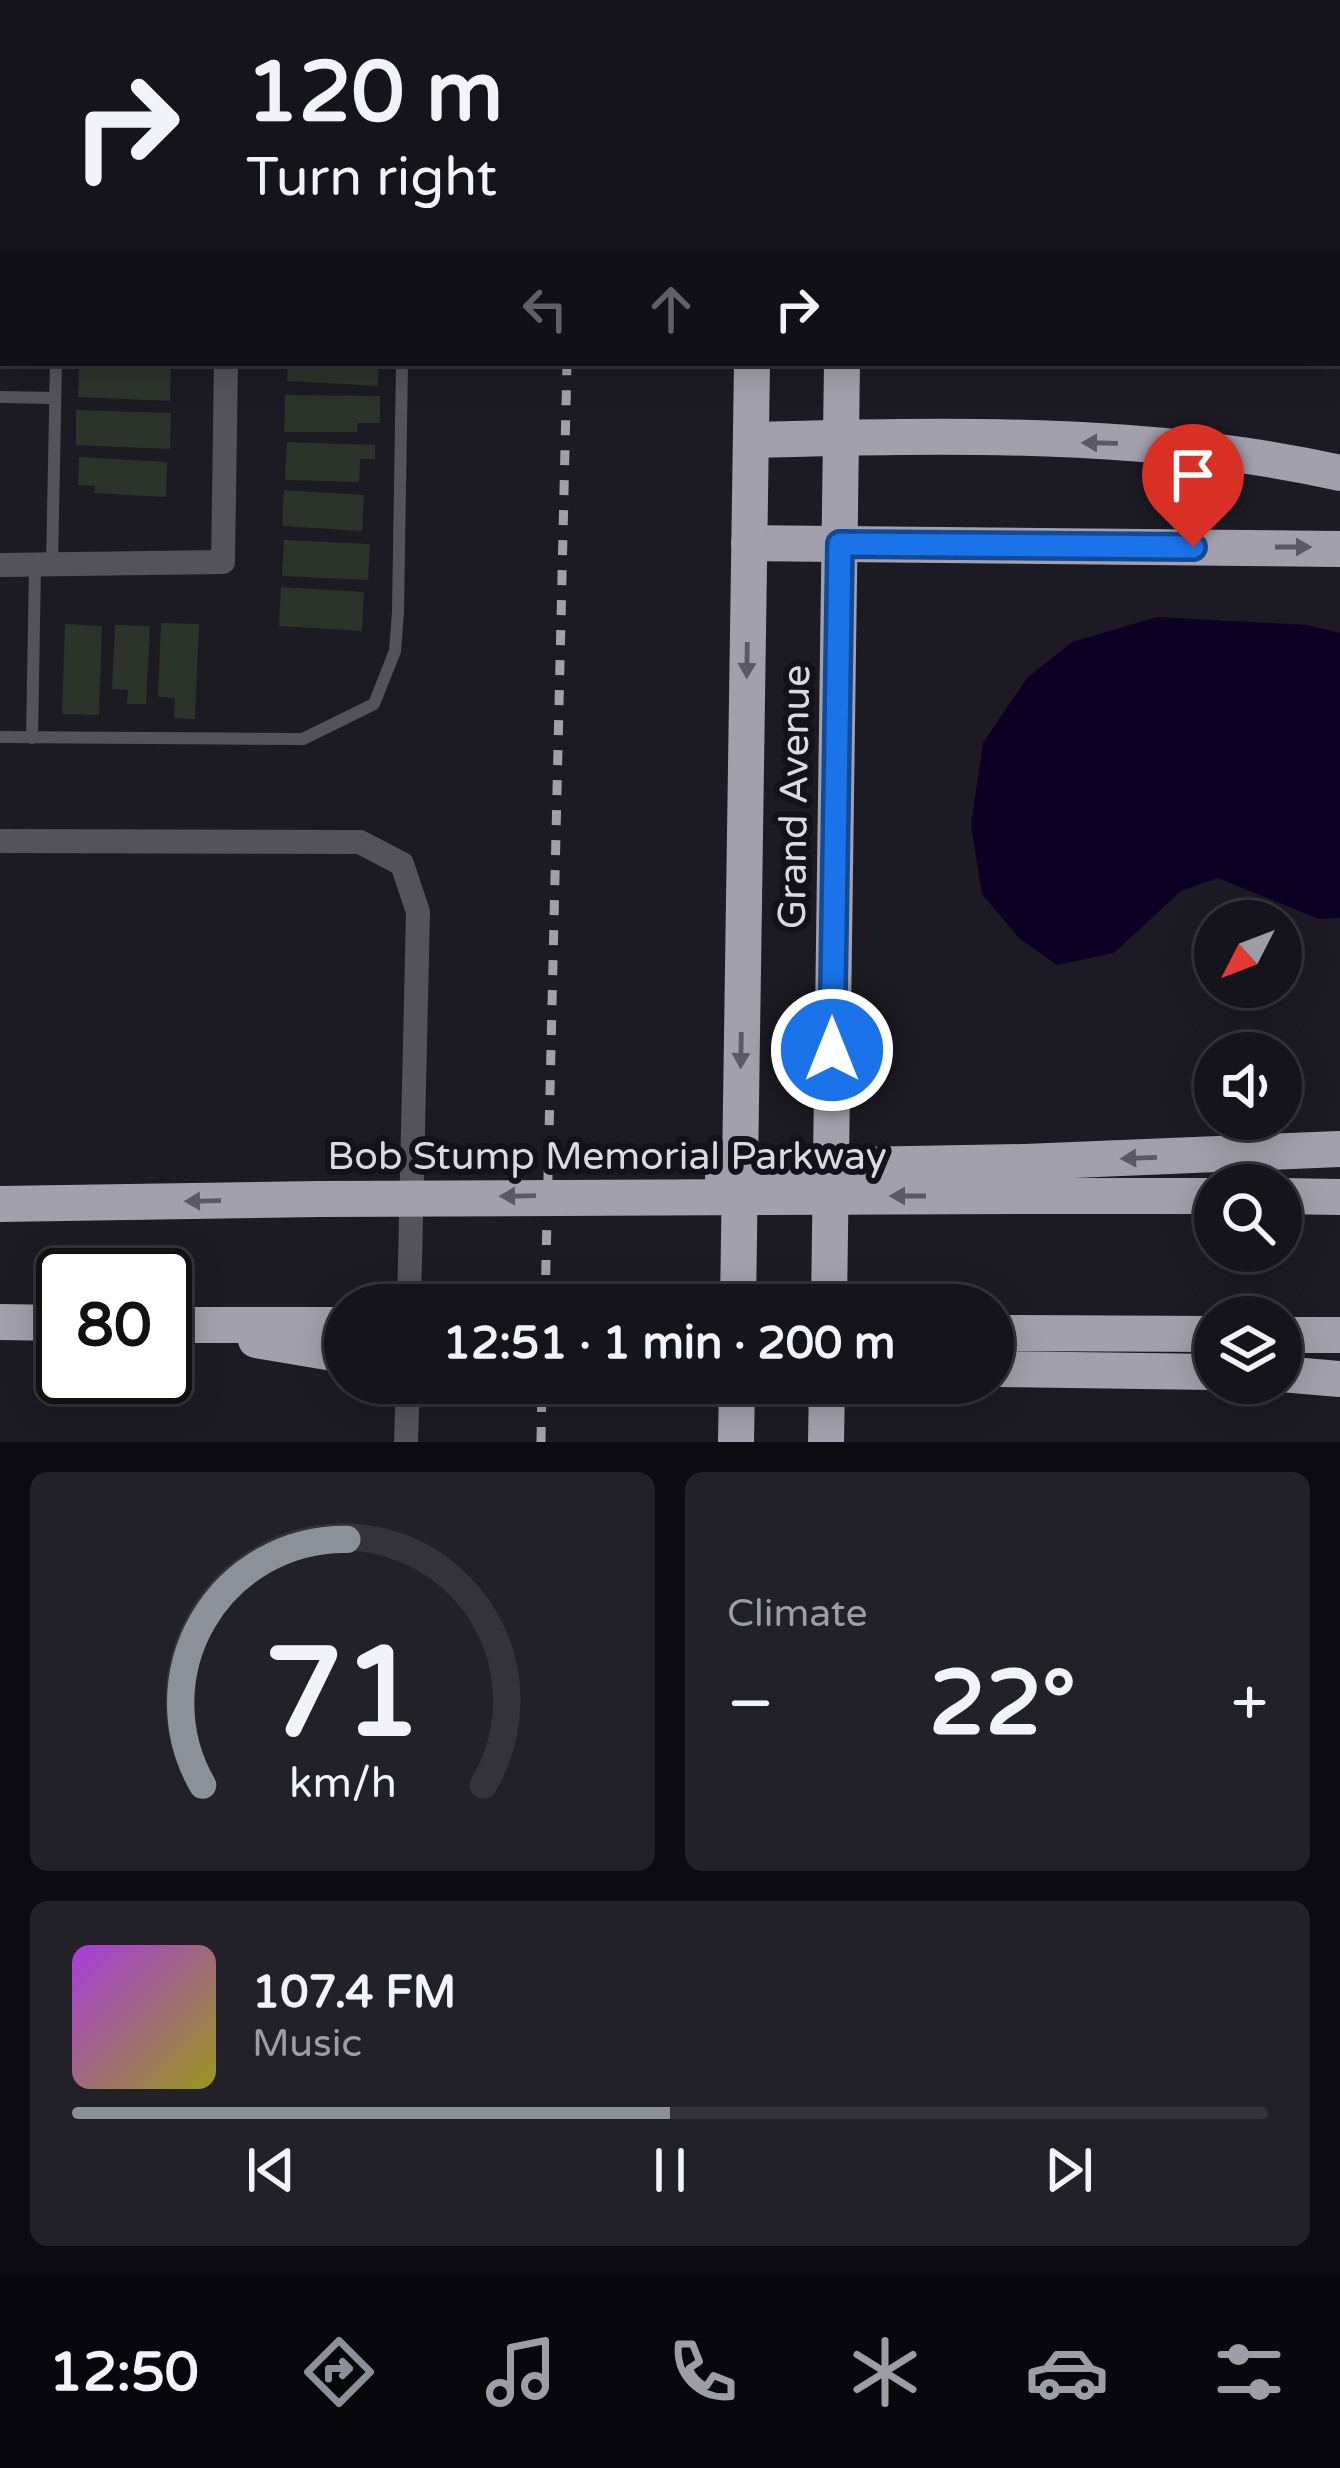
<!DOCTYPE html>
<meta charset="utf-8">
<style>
body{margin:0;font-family:"Varela Round",sans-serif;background:#222128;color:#f1f3f6;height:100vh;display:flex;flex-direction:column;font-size:45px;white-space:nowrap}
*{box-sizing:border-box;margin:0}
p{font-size:39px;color:#9d9ea3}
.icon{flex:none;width:66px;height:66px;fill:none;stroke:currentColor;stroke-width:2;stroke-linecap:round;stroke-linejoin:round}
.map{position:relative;height:1442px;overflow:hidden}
.details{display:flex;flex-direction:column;gap:30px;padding:30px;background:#0c0b0f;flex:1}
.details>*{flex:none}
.top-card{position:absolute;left:0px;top:0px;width:1341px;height:366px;box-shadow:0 6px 30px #0003,0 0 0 3px #34333a;background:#15141b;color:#f1f3f6;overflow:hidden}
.needle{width:78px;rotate:228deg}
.tools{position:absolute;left:1194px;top:900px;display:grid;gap:24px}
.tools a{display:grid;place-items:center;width:108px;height:108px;border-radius:50%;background:#15141b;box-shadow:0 6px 30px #0003,0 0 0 3px #34333a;font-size:60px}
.speed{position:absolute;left:36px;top:1248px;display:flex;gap:24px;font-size:60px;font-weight:700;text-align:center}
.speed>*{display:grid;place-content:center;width:156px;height:156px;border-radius:50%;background:#15141b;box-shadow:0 6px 30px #0003,0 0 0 3px #34333a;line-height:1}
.speed .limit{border:6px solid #111;border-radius:18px;background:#fff;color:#111}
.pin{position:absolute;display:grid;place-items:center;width:102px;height:102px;color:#fff;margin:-123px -51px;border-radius:50% 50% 50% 0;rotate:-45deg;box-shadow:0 0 12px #0007}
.pin .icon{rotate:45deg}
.me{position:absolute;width:132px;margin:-66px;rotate:0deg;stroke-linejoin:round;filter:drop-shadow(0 0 9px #0008)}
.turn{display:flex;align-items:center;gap:42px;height:252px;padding:0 48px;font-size:54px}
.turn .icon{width:156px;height:156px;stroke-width:2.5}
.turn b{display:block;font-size:84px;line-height:102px}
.lanes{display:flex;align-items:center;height:114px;padding:0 48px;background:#0003;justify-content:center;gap:60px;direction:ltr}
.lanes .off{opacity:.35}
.big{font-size:90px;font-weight:800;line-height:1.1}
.details .tile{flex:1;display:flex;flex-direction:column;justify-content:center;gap:18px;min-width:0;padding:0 42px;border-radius:18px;background:#222128}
.details .dial{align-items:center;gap:0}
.dial svg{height:312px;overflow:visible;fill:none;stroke:#34333a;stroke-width:7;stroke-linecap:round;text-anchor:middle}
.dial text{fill:#f1f3f6;stroke:none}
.song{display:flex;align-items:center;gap:36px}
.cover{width:144px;height:144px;border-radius:18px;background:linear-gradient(135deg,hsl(280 70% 55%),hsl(60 70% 35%))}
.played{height:12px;border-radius:6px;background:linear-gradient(90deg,#8c9099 50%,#34333a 50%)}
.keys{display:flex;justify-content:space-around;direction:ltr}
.heat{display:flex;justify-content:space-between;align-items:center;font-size:66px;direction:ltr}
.details .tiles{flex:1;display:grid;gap:30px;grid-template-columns:1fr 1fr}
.tile:last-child{grid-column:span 2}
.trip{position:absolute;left:324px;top:1284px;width:690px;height:120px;border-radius:60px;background:#15141b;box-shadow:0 6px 30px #0003,0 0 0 3px #34333a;font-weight:800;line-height:120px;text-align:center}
.tab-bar{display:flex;height:192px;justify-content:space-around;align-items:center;background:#08080b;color:#9d9ea3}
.tab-bar .icon{width:84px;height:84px}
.tab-bar .selected{color:#8c9099}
.tab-bar b{font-size:54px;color:#f1f3f6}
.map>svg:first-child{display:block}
.green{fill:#3a335b}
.water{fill:#0b0125}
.building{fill:#2c332b}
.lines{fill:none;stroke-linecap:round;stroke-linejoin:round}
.lane{stroke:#545358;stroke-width:12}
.street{stroke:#545358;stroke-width:24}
.highway{stroke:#a1a0ac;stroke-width:36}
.rail{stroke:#a1a0a7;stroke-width:9;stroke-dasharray:15 15;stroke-linecap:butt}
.highway-bridge{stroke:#a1a0ac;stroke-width:36}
.oneway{fill:#5a5964}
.route-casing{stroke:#114b97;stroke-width:30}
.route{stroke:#1a73e8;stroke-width:21}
.labels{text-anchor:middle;stroke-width:12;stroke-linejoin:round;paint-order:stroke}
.street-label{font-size:39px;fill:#dadae0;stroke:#13121b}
</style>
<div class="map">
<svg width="1340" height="1442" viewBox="0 0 1340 1442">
<rect width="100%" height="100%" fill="#1c1b24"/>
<polygon class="green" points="968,0 1340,0 1340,326 1338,3"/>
<polygon class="water" points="1157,617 1307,625 1340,633 1340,918 1319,919 1218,878 1181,891 1114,953 1057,965 1019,938 982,894 971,825 983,743 1027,678 1072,642"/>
<g class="building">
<polygon points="79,363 171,364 170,401 78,397"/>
<polygon points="288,363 379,363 378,386 287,381"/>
<polygon points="285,395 380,396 380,423 358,423 357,432 284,432"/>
<polygon points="76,410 171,413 170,449 76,445"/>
<polygon points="287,442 375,445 375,459 360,459 359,482 285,480"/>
<polygon points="79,457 167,462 166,497 94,493 95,486 78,485"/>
<polygon points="284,490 364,495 362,531 282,526"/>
<polygon points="284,540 370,544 368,580 282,576"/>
<polygon points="281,587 364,592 362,631 279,626"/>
<polygon points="161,623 199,624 195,719 174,718 175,698 158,697"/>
<polygon points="65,624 102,626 99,715 62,714"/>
<polygon points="115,625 150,626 146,704 127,704 128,690 112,689"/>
</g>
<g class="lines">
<g class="lane">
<polyline points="64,3 64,0"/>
<polyline points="408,3 408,0"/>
<polyline points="0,117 3,117"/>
<polyline points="0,397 55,398"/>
<polyline points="52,564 56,363"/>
<polyline points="0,737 303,739 374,704 395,651 398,612 402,363"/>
<polyline points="32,738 35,566"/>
</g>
<g class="street">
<polyline points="233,3 233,0"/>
<polyline points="0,565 223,562 226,363"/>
<polyline points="0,841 360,842 402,864 418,912 409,1305"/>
<polyline points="406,1442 408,1383"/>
</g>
<g class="highway">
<polyline points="756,3 756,0"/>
<polyline points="844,3 844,0"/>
<path d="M751 440C946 435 1149 430 1340 473"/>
<polyline points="749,543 1340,549"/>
<polyline points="1025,1162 1340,1149"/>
<polyline points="1025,1196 1215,1196"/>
<polyline points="1281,1196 1340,1197"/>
<polyline points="0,1204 320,1199"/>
<polyline points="738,1305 752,363"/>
<polyline points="829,1305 842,363"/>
<polyline points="0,1322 63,1323"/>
<polyline points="165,1325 345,1325"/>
<polyline points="993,1333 1215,1334"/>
<polyline points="1281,1335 1340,1335"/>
<polyline points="256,1340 345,1355"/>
<polyline points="993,1369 1215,1372"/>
<polyline points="1281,1374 1340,1379"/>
<polyline points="736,1442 737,1383"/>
<polyline points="826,1442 827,1383"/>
</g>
<g class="rail">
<polyline points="574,3 574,0"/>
<polyline points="545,1305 567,363"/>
<polyline points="541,1442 542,1383"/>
</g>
<g class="highway-bridge">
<polyline points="723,1176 802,1166 1025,1162"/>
<polyline points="320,1199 1025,1196"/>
</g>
</g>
<defs><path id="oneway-solid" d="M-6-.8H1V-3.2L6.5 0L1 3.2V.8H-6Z" transform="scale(3)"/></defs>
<g class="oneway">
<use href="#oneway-solid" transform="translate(1100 443) rotate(-179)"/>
<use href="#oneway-solid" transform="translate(1293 547)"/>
<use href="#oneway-solid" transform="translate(747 660) rotate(91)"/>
<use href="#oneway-solid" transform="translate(741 1050) rotate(91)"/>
<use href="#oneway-solid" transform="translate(1139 1158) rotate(178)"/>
<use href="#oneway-solid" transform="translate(518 1196) rotate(179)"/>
<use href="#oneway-solid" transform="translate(908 1196) rotate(180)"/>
<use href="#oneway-solid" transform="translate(203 1201) rotate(179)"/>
</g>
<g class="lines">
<g class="route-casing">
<polyline id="route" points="832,1050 840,544 1193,547"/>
</g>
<use href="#route" class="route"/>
</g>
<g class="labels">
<g class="street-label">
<text transform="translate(793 797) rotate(-89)" y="14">Grand Avenue</text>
<text x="607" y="1169">Bob Stump Memorial Parkway</text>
</g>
</g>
</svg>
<div class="tools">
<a><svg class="needle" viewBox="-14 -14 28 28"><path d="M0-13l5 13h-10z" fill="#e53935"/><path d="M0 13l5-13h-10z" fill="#9d9ea3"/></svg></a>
<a><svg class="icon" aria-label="sound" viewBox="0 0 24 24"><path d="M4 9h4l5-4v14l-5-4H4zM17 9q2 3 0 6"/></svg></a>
<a><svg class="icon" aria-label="search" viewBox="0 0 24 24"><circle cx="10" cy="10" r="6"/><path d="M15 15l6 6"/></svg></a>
<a><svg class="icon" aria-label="layers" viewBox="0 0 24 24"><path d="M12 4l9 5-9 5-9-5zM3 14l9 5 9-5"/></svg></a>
</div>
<div class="speed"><div class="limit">80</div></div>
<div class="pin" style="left:1193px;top:547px;background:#d93025"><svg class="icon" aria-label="arrive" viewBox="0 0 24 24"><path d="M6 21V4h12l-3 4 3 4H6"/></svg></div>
<svg class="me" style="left:832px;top:1050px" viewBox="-20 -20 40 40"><circle r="17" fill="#1a73e8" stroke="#fff" stroke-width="3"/><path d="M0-11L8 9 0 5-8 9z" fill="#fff"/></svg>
<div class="trip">12:51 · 1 min · 200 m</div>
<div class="top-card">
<div class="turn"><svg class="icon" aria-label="right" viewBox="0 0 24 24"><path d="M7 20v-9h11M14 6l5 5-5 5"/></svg><div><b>120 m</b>Turn right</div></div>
<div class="lanes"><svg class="icon off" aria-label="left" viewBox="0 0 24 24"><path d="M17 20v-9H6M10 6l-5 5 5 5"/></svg><svg class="icon off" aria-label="ahead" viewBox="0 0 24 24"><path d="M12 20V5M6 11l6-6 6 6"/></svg><svg class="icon" aria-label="right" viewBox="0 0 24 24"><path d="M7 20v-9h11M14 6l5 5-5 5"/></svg></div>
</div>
</div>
<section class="details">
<div class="tiles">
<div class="tile dial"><svg viewBox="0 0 100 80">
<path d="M14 69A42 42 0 1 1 86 69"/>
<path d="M14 69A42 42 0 0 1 51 6" stroke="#8c9099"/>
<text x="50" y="56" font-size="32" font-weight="700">71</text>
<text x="50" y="72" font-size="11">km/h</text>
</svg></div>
<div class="tile"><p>Climate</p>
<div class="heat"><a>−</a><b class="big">22°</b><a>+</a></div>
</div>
<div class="tile">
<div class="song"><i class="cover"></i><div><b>107.4 FM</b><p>Music</p></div></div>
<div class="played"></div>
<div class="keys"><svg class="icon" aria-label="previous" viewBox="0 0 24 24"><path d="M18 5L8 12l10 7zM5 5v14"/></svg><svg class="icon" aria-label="pause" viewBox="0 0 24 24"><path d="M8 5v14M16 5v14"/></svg><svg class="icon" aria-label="next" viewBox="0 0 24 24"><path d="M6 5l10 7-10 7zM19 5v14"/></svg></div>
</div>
</div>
</section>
<nav class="tab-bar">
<b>12:50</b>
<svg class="icon selected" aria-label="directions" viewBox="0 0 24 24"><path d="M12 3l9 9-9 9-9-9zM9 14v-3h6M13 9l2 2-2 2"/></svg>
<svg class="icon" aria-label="music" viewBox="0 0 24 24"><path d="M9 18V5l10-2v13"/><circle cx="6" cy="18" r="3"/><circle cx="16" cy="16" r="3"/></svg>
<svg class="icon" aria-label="phone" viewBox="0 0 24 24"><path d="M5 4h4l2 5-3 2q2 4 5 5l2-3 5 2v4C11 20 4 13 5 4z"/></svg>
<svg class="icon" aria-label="climate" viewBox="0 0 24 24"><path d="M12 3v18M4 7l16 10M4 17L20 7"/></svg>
<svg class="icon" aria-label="car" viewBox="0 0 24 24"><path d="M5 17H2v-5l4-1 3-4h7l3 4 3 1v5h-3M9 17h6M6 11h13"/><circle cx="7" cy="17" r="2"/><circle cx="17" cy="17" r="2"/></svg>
<svg class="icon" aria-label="filters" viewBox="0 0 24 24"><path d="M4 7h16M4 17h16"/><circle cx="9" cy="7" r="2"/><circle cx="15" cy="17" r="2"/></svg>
</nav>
